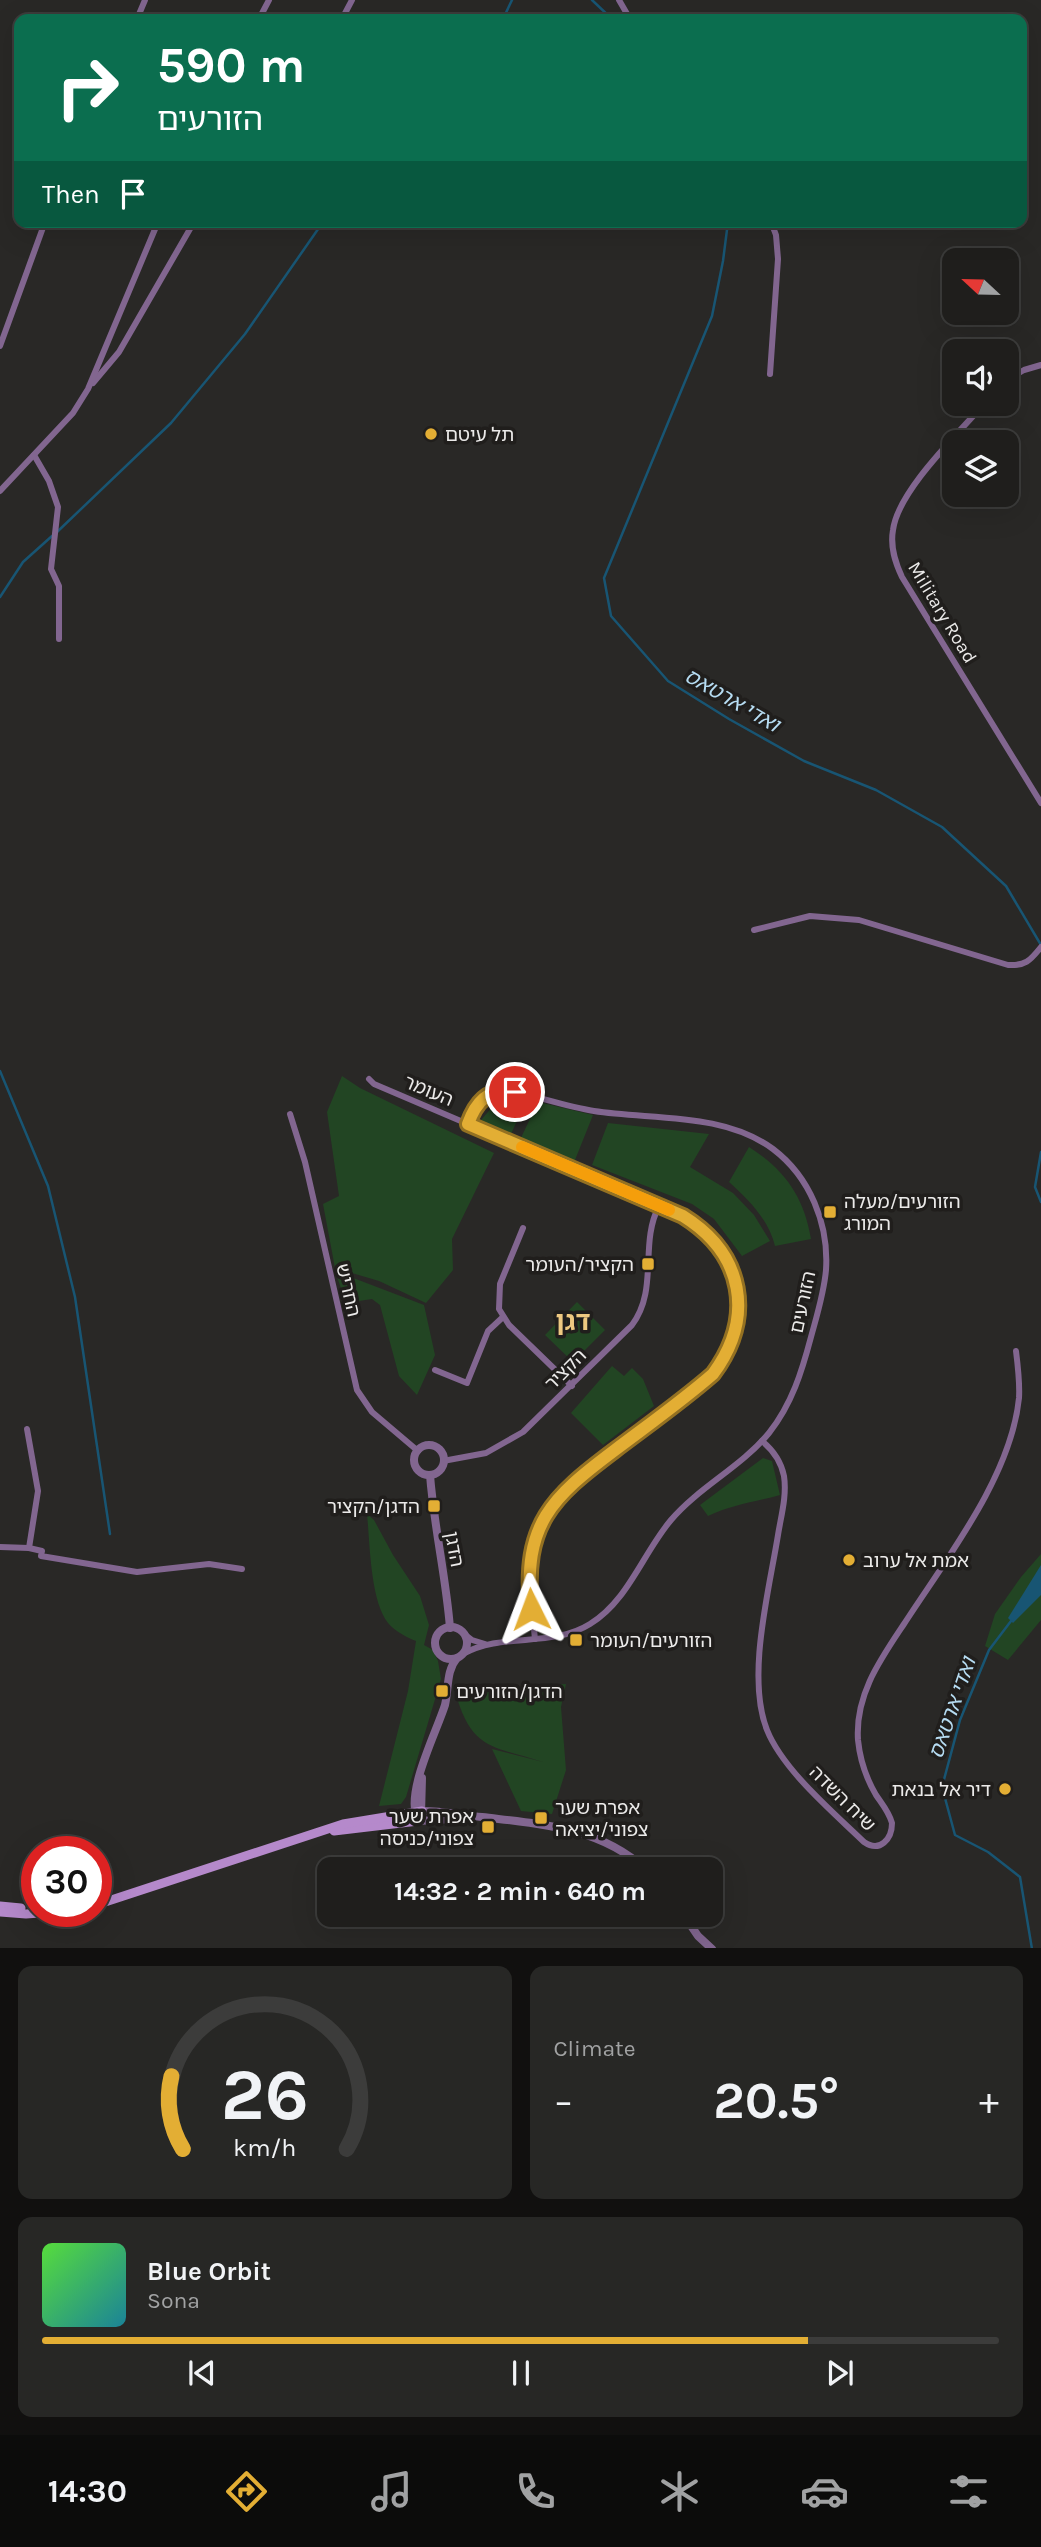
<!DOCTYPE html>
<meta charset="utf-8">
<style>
body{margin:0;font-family:Karla,"Noto Sans Hebrew",sans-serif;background:#272725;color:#f1f3f6;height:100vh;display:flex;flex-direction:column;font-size:26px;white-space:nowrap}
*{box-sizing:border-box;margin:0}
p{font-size:23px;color:#a1a2a3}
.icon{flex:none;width:38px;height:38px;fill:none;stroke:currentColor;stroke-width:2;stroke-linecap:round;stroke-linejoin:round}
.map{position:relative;height:1948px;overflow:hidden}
.details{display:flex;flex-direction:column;gap:18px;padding:18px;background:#11100f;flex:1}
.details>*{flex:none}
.hud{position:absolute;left:14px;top:14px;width:1013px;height:214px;border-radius:14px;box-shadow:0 7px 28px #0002,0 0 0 2px #3c3c3b;background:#0b6e4f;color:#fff;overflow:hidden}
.needle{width:46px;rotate:292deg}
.controls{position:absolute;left:942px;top:248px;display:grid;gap:14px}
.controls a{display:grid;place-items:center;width:77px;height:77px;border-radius:14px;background:#1f1e1c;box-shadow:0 7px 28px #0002,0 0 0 2px #3c3c3b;font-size:35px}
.speed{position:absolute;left:21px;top:1836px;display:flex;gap:14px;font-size:35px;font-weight:700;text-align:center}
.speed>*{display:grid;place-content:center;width:91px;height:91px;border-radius:50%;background:#1f1e1c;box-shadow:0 7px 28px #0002,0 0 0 2px #3c3c3b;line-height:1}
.speed .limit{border:10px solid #d22;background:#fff;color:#111}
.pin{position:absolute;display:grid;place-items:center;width:60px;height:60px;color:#fff;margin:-30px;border:4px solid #fff;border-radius:50%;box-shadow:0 2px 7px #0007}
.me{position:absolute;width:77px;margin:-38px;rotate:357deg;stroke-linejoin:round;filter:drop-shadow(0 0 5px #0008)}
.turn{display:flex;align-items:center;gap:24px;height:147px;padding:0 28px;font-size:32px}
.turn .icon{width:91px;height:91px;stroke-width:2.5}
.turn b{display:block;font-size:49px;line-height:60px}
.then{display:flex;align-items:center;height:66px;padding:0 28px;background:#0003;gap:14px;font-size:26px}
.big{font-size:52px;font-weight:700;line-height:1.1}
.details .widget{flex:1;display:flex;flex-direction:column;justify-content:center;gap:10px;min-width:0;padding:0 24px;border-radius:14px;background:#272725}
.details .dial{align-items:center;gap:0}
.dial svg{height:182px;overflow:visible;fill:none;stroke:#3c3c3b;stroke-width:7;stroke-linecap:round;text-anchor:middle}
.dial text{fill:#f1f3f6;stroke:none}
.song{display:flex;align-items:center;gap:21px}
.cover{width:84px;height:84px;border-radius:10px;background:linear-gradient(135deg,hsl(110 70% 55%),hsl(190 70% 35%))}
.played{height:7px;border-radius:4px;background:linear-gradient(90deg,#e3ae34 80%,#3c3c3b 80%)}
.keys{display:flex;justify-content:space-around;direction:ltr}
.heat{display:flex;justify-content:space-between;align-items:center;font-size:38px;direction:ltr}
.details .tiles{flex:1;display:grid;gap:18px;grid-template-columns:1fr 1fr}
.widget:last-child{grid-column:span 2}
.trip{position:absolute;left:317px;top:1857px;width:406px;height:70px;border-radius:14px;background:#1f1e1c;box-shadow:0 7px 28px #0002,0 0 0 2px #3c3c3b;font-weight:700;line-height:70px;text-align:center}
.menu{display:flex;height:112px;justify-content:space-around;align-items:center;background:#0c0c0b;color:#a1a2a3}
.menu .icon{width:49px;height:49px}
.menu .on{color:#e3ae34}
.menu b{font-size:32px;color:#f1f3f6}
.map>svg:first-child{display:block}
.green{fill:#224523}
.water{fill:#185573}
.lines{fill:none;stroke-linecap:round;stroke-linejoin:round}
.stream{stroke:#185573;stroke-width:2.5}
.minor{stroke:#826690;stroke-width:6}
.tertiary{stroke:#826690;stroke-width:8}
.secondary{stroke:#b589cb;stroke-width:9}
.route-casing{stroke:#947122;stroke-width:18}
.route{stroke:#e3ae34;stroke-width:12}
.slow{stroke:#f59e0b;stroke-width:12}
.poi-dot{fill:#e3ae34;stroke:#201e1c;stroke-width:2.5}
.labels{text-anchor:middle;stroke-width:7;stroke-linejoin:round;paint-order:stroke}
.poi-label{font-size:19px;fill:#ebeae9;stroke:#201e1c;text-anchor:start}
.street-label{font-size:19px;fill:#ebeae9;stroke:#201e1c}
.water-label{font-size:21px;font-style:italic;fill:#b6dcf2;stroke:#201e1c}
.district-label{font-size:26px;font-weight:bold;fill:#eec981;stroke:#201e1c}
</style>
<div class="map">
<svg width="1041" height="1949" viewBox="0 0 1041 1949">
<rect width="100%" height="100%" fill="#292826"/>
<g class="green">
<polygon points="342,1076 360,1088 494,1153 452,1239 453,1270 426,1303 379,1281 335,1268 323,1204 339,1196 327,1112"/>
<polygon points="500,1098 526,1101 511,1134 481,1120"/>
<polygon points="538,1102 593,1115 573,1165 519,1142"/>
<polygon points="608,1123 709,1134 690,1167 733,1193 754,1215 770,1241 742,1256 714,1219 692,1204 592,1165"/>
<path d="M749 1147C785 1170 804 1197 811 1239L775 1246C769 1220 748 1199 729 1182Z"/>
<polygon points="335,1271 424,1305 435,1355 417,1395 399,1376 380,1305 372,1299 346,1303"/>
<polygon points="577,1302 605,1330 573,1362 545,1335"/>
<polygon points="612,1366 624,1376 632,1368 643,1379 654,1406 603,1445 571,1413"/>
<path d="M763 1458 772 1461 780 1495C755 1502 731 1505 708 1516L700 1505Z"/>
<path d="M367 1514 374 1520 393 1555 420 1596 429 1625 424 1645 433 1650 438 1661 441 1679 406 1797 401 1804 379 1806 408 1691 416 1641C406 1637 395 1631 388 1623 370 1600 370 1543 367 1514Z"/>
<polygon points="1041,1554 1041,1620 1008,1660 985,1646 995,1614 1021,1577"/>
<path d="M566 1684 561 1707 566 1770 552 1814 521 1811 492 1749 543 1762C492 1746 471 1750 455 1691Z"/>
</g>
<polygon class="water" points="1041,1565 1041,1595 1013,1623 1008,1618"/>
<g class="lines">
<g class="stream">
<polyline points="592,0 612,19"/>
<polyline points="503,19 512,0"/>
<polyline points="728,222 723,261 712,316 604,578 611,616 668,681 729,719 804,761 876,790 942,827 1006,886 1041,945"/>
<polyline points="57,532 171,423 245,334 323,222"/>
<polyline points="0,597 23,562 52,536"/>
<polyline points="0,1071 48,1186 75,1297 110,1534"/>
<polyline points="1041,1152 1035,1187 1041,1202"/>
<polyline points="1011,1621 989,1650 960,1720 942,1787 955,1835 988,1852 1020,1877 1032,1949"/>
</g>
<g class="minor">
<polyline points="619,0 630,19"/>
<polyline points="137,19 145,0"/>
<polyline points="259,19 269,0"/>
<polyline points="342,19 352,0"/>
<polyline points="0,346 45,222"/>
<polyline points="770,374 778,259 776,235 771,222"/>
<polyline points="1006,380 1024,370 1041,365"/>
<polyline points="93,383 119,352 194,222"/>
<path d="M984 404C957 435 898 491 893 530 890 547 895 562 902 577L1041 803"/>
<polyline points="34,455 49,481 58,507 51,569 59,586 59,639"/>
<polyline points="0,491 73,413 88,389 158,222"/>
<path d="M754 930 810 916 859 920 1008 965C1025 966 1030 961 1041 947"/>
<path d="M369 1079 374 1084 683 1216C744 1254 755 1317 713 1374L580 1476 550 1507 537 1532 531 1560 530 1592 535 1639"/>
<polyline points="290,1114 305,1162 357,1390 372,1412 418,1451"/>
<polyline points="523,1228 500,1284 499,1309 509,1325 572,1386"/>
<polyline points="435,1370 467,1383 488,1331 503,1317"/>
<polyline points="27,1429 38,1491 29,1548 42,1551 41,1556 137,1572 209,1564 242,1569"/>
<path d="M762 1441C773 1450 781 1461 784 1476 787 1496 781 1516 778 1535 769 1591 746 1677 767 1730 783 1770 833 1812 864 1842 880 1853 892 1839 892 1823 889 1812 882 1804 876 1795 866 1778 860 1760 858 1740 855 1695 880 1660 904 1624 946 1559 1011 1477 1019 1398 1020 1383 1018 1367 1016 1351"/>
<path d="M443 1461 486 1453 523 1432 632 1325C659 1289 639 1244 659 1206"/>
<polyline points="0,1547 29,1548"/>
<polyline points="463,1633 472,1640 485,1644"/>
<path d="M463 1654C502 1632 552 1648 590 1624 628 1601 643 1553 671 1520 699 1487 741 1467 769 1433 792 1404 802 1371 811 1337 817 1315 824 1293 826 1270 829 1224 810 1177 773 1149 723 1112 652 1120 594 1111 565 1106 536 1096 507 1090 485 1090 475 1105 468 1124"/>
</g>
<g class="tertiary">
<circle cx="429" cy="1460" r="15"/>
<path d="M430 1475C434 1527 446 1577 450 1628"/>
<circle cx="451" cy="1643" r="16"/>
<path d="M422 1811C443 1811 461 1815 482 1817 540 1824 600 1827 645 1869"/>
<polyline points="421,1814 422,1778"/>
<path d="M416 1815C408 1787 436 1733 445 1705 449 1688 446 1671 457 1658"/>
<polyline points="418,1821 467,1818"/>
<polyline points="683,1914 698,1936 712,1949"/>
</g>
<g class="secondary">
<polyline points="334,1831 418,1821"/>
<polyline points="96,1905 343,1824 422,1811"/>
<polyline points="0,1906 21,1908"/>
<polyline points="0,1912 26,1914 66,1911"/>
</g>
</g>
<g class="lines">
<g class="route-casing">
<path id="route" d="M515 1092C490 1087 476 1101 468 1124L683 1216C744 1254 755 1317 713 1374 682 1401 648 1425 615 1450 551 1498 523 1524 531 1609"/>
</g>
<use href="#route" class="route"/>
<polyline class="slow" points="522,1147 669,1210"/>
</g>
<g class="poi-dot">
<circle cx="431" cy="434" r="7"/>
<rect x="823" y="1205" width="14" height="14" rx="3.5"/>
<rect x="641" y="1257" width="14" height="14" rx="3.5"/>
<rect x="427" y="1499" width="14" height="14" rx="3.5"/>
<circle cx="849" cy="1560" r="7"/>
<rect x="569" y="1633" width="14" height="14" rx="3.5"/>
<rect x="435" y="1684" width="14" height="14" rx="3.5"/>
<circle cx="1005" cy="1789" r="7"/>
<rect x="534" y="1811" width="14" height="14" rx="3.5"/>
<rect x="481" y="1820" width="14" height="14" rx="3.5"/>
</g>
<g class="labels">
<g class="poi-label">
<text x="445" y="441">תל עיטם</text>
<text x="844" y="1208">הזורעים/מעלה<tspan x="844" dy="22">המורג</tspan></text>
<text x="634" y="1271" text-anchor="end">הקציר/העומר</text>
<text x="420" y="1513" text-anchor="end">הדגן/הקציר</text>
<text x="863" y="1567">אמת אל ערוב</text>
<text x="590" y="1647">הזורעים/העומר</text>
<text x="456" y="1698">הדגן/הזורעים</text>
<text x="991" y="1796" text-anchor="end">דיר אל בנאת</text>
<text x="555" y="1814">אפרת שער<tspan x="555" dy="22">צפוני/יציאה</tspan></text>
<text x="474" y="1823" text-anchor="end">אפרת שער<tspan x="474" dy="22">צפוני/כניסה</tspan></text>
</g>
<g class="street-label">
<text transform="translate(943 612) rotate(59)" y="7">Military Road</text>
<text transform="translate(429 1090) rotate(23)" y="7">העומר</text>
<text transform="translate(349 1290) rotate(77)" y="7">החריש</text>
<text transform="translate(802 1302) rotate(-78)" y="7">הזורעים</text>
<text transform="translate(565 1369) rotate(-45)" y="7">הקציר</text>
<text transform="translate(455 1549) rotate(80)" y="7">הדגן</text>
<text transform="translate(843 1798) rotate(45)" y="7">שיח השדה</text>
</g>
<g class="water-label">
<text transform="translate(732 700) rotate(30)" y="7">ואדי ארטאס</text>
<text transform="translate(952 1708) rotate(-71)" y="7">ואדי ארטאס</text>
</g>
<g class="district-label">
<text x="573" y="1330">דגן</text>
</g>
</g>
</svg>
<div class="controls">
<a><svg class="needle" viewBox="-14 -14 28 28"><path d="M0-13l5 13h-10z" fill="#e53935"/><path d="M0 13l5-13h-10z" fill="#a1a2a3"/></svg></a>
<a><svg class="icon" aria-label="sound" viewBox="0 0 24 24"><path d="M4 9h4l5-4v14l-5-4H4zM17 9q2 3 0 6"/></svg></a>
<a><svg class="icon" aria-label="layers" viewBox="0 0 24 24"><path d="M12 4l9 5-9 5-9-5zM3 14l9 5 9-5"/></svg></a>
</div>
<div class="speed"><div class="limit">30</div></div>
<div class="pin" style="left:515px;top:1092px;background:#d93025"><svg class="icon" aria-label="arrive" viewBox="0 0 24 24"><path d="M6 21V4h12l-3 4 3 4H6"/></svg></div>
<svg class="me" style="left:531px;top:1609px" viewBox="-20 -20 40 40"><path d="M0-17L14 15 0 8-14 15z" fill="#e3ae34" stroke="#fff" stroke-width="4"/></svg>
<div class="trip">14:32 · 2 min · 640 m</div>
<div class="hud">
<div class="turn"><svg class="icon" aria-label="right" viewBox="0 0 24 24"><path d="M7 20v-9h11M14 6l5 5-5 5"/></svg><div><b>590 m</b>הזורעים</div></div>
<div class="then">Then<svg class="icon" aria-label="arrive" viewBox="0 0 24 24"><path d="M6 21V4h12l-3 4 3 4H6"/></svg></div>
</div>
</div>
<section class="details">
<div class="tiles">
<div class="widget dial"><svg viewBox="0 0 100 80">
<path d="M14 69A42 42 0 1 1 86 69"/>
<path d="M14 69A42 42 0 0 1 9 37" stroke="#e3ae34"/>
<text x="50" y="56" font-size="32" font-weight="700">26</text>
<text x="50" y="72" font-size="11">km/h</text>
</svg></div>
<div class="widget"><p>Climate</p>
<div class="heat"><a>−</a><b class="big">20.5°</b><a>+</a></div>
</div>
<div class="widget">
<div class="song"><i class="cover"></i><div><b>Blue Orbit</b><p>Sona</p></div></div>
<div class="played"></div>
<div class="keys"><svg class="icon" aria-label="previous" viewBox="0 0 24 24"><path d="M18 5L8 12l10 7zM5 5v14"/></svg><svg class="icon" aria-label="pause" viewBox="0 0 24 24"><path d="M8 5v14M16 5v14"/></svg><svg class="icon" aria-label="next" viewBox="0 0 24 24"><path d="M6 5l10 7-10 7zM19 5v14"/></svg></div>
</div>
</div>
</section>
<nav class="menu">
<b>14:30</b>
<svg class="icon on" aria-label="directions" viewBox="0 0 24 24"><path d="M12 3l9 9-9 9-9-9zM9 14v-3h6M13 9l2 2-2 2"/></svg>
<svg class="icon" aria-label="music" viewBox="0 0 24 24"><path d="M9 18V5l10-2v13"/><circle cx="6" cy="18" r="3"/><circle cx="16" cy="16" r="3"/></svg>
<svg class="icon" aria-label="phone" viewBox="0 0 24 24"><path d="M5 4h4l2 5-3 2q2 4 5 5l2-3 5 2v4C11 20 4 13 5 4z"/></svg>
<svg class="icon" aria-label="climate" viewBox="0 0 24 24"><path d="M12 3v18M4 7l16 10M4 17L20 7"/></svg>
<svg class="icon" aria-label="car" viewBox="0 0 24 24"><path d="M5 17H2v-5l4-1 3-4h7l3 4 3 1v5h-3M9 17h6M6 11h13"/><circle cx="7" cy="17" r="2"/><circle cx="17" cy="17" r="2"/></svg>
<svg class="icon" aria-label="filters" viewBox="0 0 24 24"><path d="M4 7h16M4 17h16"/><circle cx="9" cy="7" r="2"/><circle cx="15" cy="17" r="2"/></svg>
</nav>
